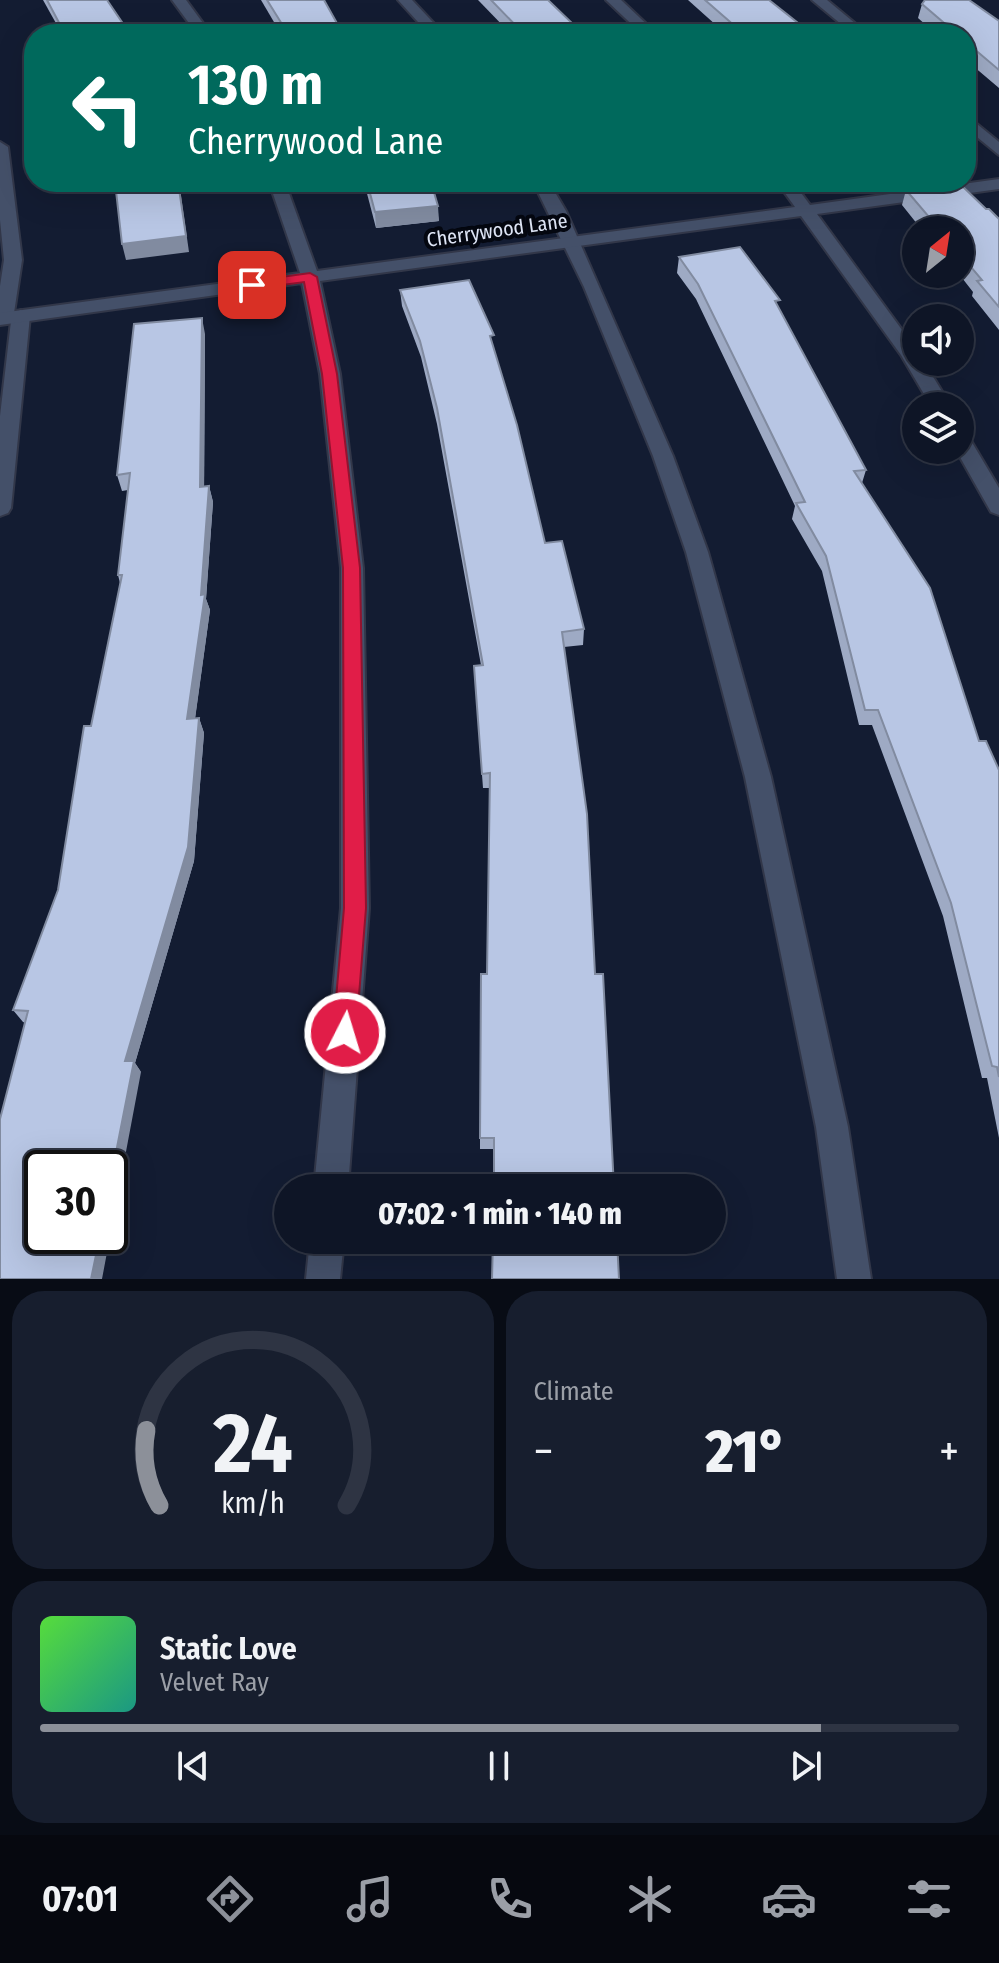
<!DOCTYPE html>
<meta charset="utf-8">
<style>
body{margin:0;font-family:"Fira Sans Condensed",sans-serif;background:#171e2e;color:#f1f3f6;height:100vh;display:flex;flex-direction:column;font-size:30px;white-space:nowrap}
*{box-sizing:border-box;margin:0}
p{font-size:26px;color:#9b9fa7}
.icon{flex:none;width:44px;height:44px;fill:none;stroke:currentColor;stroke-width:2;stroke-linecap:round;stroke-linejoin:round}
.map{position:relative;height:1279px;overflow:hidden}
.details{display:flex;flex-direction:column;gap:12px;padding:12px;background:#080c15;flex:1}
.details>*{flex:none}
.hud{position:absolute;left:24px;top:24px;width:952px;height:168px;border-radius:32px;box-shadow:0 8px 32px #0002,0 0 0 2px #2e3443;background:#00695c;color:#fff;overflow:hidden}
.needle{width:52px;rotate:30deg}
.buttons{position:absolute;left:902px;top:216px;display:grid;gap:16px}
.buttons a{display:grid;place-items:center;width:72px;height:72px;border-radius:50%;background:#0e1526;box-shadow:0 8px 32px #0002,0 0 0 2px #2e3443;font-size:40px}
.speed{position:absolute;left:24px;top:1150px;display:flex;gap:16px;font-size:40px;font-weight:700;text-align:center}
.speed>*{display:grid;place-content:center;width:104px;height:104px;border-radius:50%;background:#0e1526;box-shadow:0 8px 32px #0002,0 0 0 2px #2e3443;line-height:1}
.speed .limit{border:4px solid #111;border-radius:12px;background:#fff;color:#111}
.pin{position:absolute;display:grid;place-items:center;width:68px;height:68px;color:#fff;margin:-34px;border-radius:16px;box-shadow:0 4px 12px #0006}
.me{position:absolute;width:88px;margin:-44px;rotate:5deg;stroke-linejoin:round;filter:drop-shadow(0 0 6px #0008)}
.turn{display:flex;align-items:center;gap:28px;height:168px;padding:0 32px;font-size:36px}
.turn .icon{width:104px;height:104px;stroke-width:2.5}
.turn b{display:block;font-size:56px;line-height:68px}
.big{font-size:60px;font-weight:800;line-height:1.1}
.details .widget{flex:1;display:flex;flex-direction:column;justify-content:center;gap:12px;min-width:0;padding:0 28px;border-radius:32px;background:#171e2e}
.details .dial{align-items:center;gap:0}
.dial svg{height:208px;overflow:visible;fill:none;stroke:#2e3443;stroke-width:7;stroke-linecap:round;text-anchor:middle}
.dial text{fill:#f1f3f6;stroke:none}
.song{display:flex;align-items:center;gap:24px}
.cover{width:96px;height:96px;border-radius:12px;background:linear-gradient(135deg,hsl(110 70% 55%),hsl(170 70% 35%))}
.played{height:8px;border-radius:4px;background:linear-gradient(90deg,#8c9099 85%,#2e3443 85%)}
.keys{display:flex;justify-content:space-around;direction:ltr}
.heat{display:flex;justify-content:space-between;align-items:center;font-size:44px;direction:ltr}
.details .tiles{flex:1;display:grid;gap:12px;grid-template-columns:1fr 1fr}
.widget:last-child{grid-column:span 2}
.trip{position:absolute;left:274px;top:1174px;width:452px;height:80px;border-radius:40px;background:#0e1526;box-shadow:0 8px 32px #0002,0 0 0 2px #2e3443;font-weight:800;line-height:80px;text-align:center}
.menu{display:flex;height:128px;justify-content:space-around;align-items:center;background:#06080f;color:#9b9fa7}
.menu .icon{width:56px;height:56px}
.menu .current{color:#8c9099}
.menu b{font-size:36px;color:#f1f3f6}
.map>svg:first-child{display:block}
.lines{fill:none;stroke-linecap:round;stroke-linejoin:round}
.lane-casing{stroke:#323749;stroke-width:4}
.street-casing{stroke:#323749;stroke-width:4}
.lane{fill:#445069;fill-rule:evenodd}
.street{fill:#445069;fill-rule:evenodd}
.wall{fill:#9eaac4}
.shaded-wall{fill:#818ba0}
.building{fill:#b8c6e4;stroke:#818ba0;stroke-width:2}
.route{fill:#e11d48;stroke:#92132f;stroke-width:2}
.labels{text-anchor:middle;stroke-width:8;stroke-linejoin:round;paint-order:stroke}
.far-street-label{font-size:20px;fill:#dee5f5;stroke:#040710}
</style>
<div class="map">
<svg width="999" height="1279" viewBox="0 0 999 1279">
<rect width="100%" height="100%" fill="#131c32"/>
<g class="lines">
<g class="lane-casing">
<g id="lane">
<polygon points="398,0 412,0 444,34 429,34"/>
<polygon points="812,0 827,0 868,34 853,34"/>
<polygon points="966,115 999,142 999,155 966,128"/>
<polygon points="0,142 8,147 22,260 14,313 21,310 30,316 11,508 8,513 0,516 0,416 11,321 0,323 0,286 4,260 0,220"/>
<polygon points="533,182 549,182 566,211 673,456 708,552 771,777 848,1127 871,1279 837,1279 816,1127 745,777 686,552 653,456 584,287"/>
</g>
</g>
<g class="street-casing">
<g id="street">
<polygon points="172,0 186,0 211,34 197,34"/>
<polygon points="606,0 621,0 657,34 642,34"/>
<polygon points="999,179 999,189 817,214 916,349 916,362 924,362 951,406 931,406 901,355 801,216 320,281 340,374 363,568 369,908 348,1188 314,1188 341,908 341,568 320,374 302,283 0,325 0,313 300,273 269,182 285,182 317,271 795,207 777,182 793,182 810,205"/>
<polygon points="960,432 967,434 999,488 999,515 991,512 956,450 960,450"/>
<polygon points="310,1240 344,1240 340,1279 306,1279"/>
</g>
</g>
<use href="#lane" class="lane"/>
<use href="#street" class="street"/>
</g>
<g class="wall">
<polygon points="43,0 107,0 130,34 62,34"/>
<polygon points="261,0 324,0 343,34 281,34"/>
<polygon points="478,0 548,0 573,34 511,34"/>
<polygon points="688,0 769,0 812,34 726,34"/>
<polygon points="922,4 999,21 999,88 966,60 966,34 936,34 918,18"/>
<polygon points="364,182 431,182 439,221 376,228"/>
<polygon points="615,182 681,182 622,191"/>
<polygon points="882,182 941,182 940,184 890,191"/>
<polygon points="906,190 986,209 999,219 999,330 972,296 973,292 959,274 960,274 960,230 922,230 902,205"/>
<polygon points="679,257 778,307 866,470 862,483 979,741 999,770 999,1138 987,1078 982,1078 943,916 872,725 859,725 822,571 792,519 795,506 696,299 677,273"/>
<polygon points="400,290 494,349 545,543 584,629 583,645 564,647 494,1149 480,1149 480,1138 487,974 490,788 483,788 475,681 474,666 481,665 437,424 421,357 402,306"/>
<polygon points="205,334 204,487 209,486 213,502 206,599 210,610 195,718 199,718 204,733 194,861 135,1063 141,1072 23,1022 13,1010 58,890 120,583 118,575 128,490 122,491 117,475"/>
</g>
<g class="shaded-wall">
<polygon points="573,24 573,34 523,34 523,33"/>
<polygon points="290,28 291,34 285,34 285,29"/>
<polygon points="178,182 179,182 189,252 126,260 122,244"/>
<polygon points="622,182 681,182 622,191"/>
<polygon points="892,182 941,182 940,184 890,191"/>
<polygon points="438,206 439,221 376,228 375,212"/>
<polygon points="202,318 205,334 204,503 200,487"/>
<polygon points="209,486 213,502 206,599 210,610 193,734 187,719 201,595"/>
<polygon points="199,718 204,733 194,861 135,1063 141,1072 102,1279 91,1279 100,1236 110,1236 110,1183 125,1061"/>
</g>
<g class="building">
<polygon points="47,0 107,0 130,34 65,34"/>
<polygon points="267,0 324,0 343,34 293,34 290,28 285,29"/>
<polygon points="491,0 548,0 573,24 523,33"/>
<polygon points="705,0 769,0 812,34 744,34"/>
<polygon points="925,0 969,0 999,21 999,70 966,42 966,34 957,34 922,4"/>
<polygon points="115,182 178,182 186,236 122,244"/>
<polygon points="367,182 431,182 438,206 375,212"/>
<polygon points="959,183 986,209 989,209 999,219 999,307 977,281 982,280 960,254 960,230 940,230 906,190"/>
<polygon points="740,247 780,300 775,301 866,470 854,471 930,588 979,741 986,741 999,770 999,1077 997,1067 992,1066 951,903 878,710 865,710 826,556 796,503 805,502 698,284 679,257"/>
<polygon points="469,280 494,335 490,336 517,425 545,543 562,541 584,629 562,632 587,814 595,974 603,974 614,1188 494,1188 494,1138 480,1138 481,974 487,974 490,773 482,774 474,666 483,665 437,408 420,341 400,290"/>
<polygon points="202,318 200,487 209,486 201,595 205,594 187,719 199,718 188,847 125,1061 134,1061 110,1183 110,1168 42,1168 42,1236 100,1236 91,1279 0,1279 0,1119 28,1011 13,1010 58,890 84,726 91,726 122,575 118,575 130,473 117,475 134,324"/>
<polygon points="493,1240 617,1240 619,1279 492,1279"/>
</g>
<polygon class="route" points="310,273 317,277 337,374 360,568 366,908 356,1033 353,1041 345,1044 336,1041 333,1033 344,908 343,568 322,374 304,282 252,289 245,285 252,281"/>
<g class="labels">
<g class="far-street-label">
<text transform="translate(497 230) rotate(-8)" y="7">Cherrywood Lane</text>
</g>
</g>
</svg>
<div class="buttons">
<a><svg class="needle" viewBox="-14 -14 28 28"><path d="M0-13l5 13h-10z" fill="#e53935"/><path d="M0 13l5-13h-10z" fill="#9b9fa7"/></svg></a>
<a><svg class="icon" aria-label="sound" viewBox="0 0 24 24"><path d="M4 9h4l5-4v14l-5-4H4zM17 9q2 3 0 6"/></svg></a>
<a><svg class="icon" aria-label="layers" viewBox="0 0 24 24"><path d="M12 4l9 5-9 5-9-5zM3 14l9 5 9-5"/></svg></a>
</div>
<div class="speed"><div class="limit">30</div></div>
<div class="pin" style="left:252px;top:285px;background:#d93025"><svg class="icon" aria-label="arrive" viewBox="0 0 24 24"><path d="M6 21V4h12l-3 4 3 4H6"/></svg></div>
<svg class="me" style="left:345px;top:1033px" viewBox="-20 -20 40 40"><circle r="17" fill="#e11d48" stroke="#fff" stroke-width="3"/><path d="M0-11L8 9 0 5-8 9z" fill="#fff"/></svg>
<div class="trip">07:02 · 1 min · 140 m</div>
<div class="hud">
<div class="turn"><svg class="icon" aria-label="left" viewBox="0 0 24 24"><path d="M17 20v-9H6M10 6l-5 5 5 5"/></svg><div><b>130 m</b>Cherrywood Lane</div></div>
</div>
</div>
<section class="details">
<div class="tiles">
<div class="widget dial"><svg viewBox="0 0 100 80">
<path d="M14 69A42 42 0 1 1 86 69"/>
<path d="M14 69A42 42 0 0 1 9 40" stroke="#8c9099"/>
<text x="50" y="56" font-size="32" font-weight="700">24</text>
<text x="50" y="72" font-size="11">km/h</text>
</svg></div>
<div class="widget"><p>Climate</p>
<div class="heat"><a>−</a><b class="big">21°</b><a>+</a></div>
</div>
<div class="widget">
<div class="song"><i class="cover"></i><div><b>Static Love</b><p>Velvet Ray</p></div></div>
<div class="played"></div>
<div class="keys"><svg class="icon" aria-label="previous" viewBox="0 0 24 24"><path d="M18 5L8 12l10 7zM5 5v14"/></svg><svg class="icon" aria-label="pause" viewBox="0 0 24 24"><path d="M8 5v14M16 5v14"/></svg><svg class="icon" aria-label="next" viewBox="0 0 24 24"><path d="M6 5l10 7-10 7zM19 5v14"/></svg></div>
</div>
</div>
</section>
<nav class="menu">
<b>07:01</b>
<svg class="icon current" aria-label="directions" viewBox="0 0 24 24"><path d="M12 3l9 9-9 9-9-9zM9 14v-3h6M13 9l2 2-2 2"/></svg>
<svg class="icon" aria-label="music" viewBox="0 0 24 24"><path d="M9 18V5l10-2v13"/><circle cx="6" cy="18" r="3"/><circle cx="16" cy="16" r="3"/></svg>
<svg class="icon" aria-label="phone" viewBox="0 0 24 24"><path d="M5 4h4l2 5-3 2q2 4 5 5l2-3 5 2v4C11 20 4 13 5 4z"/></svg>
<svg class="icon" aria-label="climate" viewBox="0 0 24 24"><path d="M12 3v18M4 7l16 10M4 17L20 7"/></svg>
<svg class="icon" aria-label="car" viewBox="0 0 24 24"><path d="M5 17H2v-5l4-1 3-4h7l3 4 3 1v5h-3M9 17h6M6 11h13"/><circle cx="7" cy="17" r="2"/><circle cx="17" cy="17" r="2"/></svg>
<svg class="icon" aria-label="filters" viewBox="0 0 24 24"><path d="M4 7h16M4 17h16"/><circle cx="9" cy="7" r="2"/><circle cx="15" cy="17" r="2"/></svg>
</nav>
